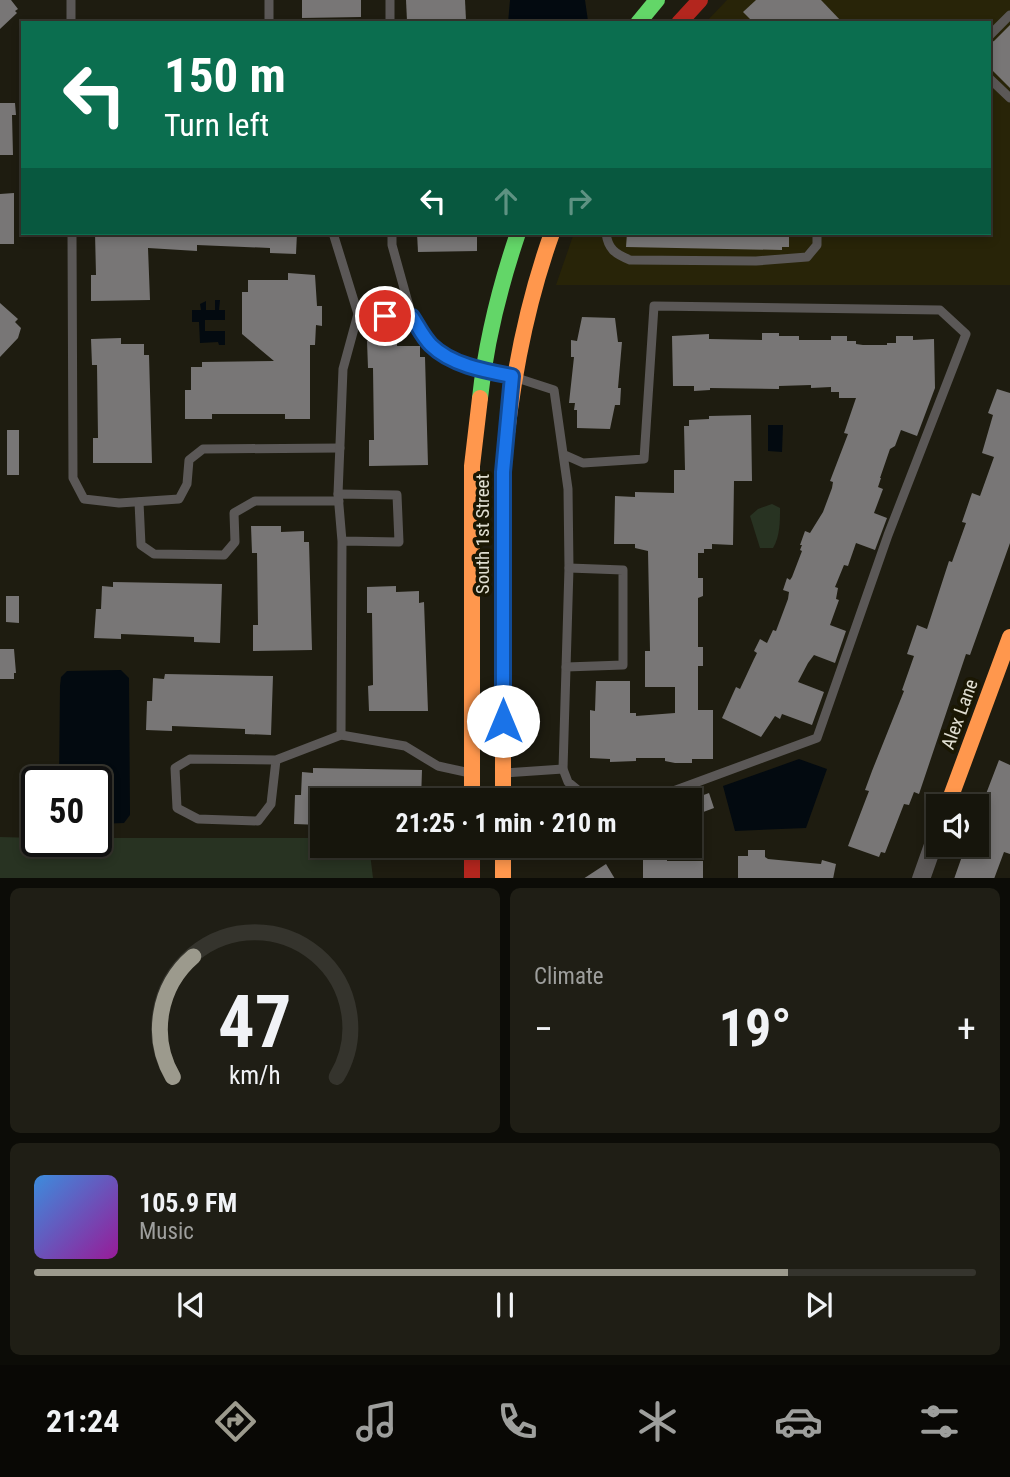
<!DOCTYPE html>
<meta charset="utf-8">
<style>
body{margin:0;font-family:"Roboto Condensed",sans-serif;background:#1f1e15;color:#f1f3f6;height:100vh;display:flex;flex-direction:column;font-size:26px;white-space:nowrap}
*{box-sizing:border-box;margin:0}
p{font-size:23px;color:#9e9f9d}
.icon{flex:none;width:38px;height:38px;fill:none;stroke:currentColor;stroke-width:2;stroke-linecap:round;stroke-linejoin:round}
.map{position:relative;height:878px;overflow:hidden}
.side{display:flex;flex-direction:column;gap:10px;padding:10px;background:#0c0c07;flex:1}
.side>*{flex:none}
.top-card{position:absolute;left:21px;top:21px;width:970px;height:214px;border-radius:0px;box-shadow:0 4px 10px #0003,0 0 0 2px #35342d;background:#0b6e4f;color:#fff;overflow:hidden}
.fabs{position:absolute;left:926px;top:794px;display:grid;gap:14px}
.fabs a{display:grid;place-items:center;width:63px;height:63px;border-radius:0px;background:#16150c;box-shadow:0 4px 10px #0003,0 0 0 2px #35342d;font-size:35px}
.speed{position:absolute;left:21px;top:766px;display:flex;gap:14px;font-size:35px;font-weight:700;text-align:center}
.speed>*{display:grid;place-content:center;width:91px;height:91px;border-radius:50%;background:#16150c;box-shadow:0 4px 10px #0003,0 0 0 2px #35342d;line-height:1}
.speed .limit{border:4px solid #111;border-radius:10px;background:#fff;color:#111}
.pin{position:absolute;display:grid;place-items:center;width:60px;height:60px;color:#fff;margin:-30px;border:4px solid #fff;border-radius:50%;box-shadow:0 2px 7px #0007}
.me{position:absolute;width:77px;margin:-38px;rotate:0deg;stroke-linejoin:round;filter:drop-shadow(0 0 5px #0008)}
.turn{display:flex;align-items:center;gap:24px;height:147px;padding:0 28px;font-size:32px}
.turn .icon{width:91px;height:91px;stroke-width:2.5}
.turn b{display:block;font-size:49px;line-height:60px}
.lanes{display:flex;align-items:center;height:66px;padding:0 28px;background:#0003;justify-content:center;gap:35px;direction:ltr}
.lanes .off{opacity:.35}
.big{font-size:52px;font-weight:700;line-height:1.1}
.side .widget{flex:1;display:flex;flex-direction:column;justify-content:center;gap:10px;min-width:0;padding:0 24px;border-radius:10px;background:#1f1e15}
.side .dial{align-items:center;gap:0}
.dial svg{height:182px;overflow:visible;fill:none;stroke:#35342d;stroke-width:7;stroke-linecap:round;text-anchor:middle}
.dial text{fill:#f1f3f6;stroke:none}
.song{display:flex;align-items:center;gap:21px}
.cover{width:84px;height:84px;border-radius:10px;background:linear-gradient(135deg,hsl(210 70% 55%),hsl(300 70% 35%))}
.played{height:7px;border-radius:4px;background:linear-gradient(90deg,#9c9a8d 80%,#35342d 80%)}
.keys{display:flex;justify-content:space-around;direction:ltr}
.heat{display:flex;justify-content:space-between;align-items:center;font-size:38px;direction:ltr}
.side .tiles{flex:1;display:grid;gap:10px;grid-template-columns:1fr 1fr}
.widget:last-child{grid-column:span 2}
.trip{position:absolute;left:310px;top:788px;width:392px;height:70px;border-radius:0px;background:#16150c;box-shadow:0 4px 10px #0003,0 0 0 2px #35342d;font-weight:700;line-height:70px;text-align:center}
.tab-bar{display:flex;height:112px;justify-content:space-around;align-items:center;background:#090805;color:#9e9f9d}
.tab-bar .icon{width:49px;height:49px}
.tab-bar .selected{color:#9c9a8d}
.tab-bar b{font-size:32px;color:#f1f3f6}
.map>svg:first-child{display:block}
.built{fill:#282408}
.green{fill:#283322}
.water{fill:#030a10}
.building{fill:#787676}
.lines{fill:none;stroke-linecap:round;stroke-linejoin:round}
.lane{stroke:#5b5857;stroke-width:9}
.street{stroke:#5b5857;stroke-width:18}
.fast{stroke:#63d668;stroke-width:16}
.slow{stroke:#ff974d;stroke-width:16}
.jam{stroke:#b3261e;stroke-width:16}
.route-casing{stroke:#114b97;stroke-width:18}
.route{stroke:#1a73e8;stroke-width:12}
.labels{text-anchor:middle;stroke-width:7;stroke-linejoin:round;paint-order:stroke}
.street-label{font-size:19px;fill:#e0ded1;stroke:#1a1703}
</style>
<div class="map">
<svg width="1010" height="879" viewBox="0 0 1010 879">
<rect width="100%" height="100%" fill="#1e1c10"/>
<polygon class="built" points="727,0 1010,0 1010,285 556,285 574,233 989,233 989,23 705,23"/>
<g class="green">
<path d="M772 504 780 508C780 522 780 536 773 548H760L750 516 758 509Z"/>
<polygon points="0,837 37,838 37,842 96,842 96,838 322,838 322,845 369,845 373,878 0,878"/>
</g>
<g class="water">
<polygon points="510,0 585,0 588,21 587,23 508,23"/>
<polygon points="215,300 220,300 219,310 225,310 225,320 205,320 205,331 225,331 225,345 219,345 218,342 200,343 199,322 192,322 192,310 201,310 200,304 206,301 206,310 215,310"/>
<polygon points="768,425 783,425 782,452 768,451"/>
<polygon points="121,670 129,678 130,815 124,823 96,824 96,782 59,782 60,686 61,677 67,671"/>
<polygon points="799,759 827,769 806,828 735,831 723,786"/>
</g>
<g class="building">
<polygon points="0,0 11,0 18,9 15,11 17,13 0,29"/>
<polygon points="302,0 361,0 361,17 302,18"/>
<polygon points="406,0 465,0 466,20 407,21"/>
<polygon points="756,0 821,0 843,23 754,23 743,12"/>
<polygon points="1010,25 1010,88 989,67 989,43 994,41"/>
<polygon points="0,103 15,103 16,115 12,115 13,155 0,155"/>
<polygon points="14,193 14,244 0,244 0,194"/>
<polygon points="95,233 297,233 296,254 270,253 270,248 197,245 197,251 148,248 150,300 91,301 91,275 96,275"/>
<polygon points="417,233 477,233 477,251 418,252"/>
<polygon points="627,233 789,233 789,247 782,247 782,250 626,247"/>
<polygon points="288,273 315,275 317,306 322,306 322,326 316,325 315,345 310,345 310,419 285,419 285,414 212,414 212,419 185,419 185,390 191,390 191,367 202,367 202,362 274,361 242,334 242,292 248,292 248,280 288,280"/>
<polygon points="0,303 18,319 15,322 21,328 18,338 0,357"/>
<polygon points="582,317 615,318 618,342 622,342 618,388 621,388 620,405 615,405 610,429 577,428 577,410 574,410 575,403 569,403 574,357 571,357 571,340 577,341"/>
<polygon points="762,333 779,333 779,336 799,336 799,340 831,340 831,336 847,336 847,341 856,341 856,344 863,345 887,345 887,343 896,343 896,336 913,336 913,340 934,339 935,388 917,436 901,430 895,446 890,449 880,478 881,478 878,487 883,489 874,513 887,518 875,550 856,543 848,566 844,565 835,587 838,588 836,599 839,600 830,625 846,631 835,663 814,655 808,663 798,682 824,692 812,725 782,714 780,719 775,716 761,737 722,718 736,687 740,689 754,659 757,653 754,651 760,639 767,643 773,630 776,631 788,599 789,592 783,590 787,578 790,580 792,577 802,551 800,550 802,545 800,545 805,531 810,533 823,512 832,488 833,482 830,481 848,434 844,433 856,398 839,398 839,392 831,392 831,387 811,388 811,385 779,386 779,389 710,388 710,390 694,391 694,386 673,386 672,336 709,334 709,339 762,340"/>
<polygon points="121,338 121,344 144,344 144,355 149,355 152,463 93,463 93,438 98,438 97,365 92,365 91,339"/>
<polygon points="367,341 397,341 397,346 420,346 420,357 425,357 428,465 369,466 369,440 374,440 373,368 368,368"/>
<polygon points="997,389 1010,393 1010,543 970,655 966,654 919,794 914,792 909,805 904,804 885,853 881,852 879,857 848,846 869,791 865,790 872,771 904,691 902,690 914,656 907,654 917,625 927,629 949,561 952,562 966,523 962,522 972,493 980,496 994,457 982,453 993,415 988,413"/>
<polygon points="751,415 752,481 734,481 733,545 712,544 712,549 704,549 704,553 698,553 698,578 703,578 703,596 698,598 698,647 703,647 703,666 698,666 698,710 713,710 713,759 692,759 692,763 675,763 665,761 665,758 636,758 636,761 610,762 610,759 590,758 590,710 595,711 596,681 630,681 630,713 636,713 636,716 675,713 675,687 645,687 645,651 650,651 648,551 635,548 635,544 614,544 615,496 635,497 635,492 674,493 674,470 685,470 684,426 689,426 689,420 709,419 709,416"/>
<rect x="7" y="430" width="12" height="45"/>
<polygon points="251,526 281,526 281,532 304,531 304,542 309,542 312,650 253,651 253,625 258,625 257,553 252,553"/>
<polygon points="113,582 222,584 220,643 194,642 194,637 121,634 121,639 94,638 96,609 101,609 102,586 113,587"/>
<polygon points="396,586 396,592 419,591 419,603 424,602 428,711 369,711 368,686 373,685 372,613 367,613 367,587"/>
<polygon points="6,596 19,596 19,623 6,622"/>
<polygon points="0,649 14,649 16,673 14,673 14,679 0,679"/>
<polygon points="165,674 273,676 271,735 245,734 245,729 172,726 172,731 146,730 147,701 152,701 153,678 164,679"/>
<polygon points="999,760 1010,765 1010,854 1004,852 994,879 954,879 966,845 976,845 976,820"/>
<polygon points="313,768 422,770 421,800 322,800 321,825 294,824 295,795 301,795 302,772 313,773"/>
<polygon points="709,793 714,808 690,817 690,800"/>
<polygon points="748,850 765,850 765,857 768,859 821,864 822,860 836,864 833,879 738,879 738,856 748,856"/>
<polygon points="643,853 657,853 657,858 667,858 667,861 703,861 703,879 643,879"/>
<polygon points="606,864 615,879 583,879"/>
</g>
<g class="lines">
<g class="lane">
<polyline points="71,0 71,23"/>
<polyline points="390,0 390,23"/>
<polyline points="269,23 269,0"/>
<polyline points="989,36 1010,15"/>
<polyline points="989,78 1010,98"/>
<polyline points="72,233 73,478 84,499 119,503 179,499 187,484 189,460 203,449 340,448"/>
<polyline points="333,233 358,314 343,369 338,494"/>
<polyline points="392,233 392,245 412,317"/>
<path d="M606 233C608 249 615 254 630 260L756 261 807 257 817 245V233"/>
<path d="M358 314 412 317C434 349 442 356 479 370"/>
<polyline points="517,378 554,390 568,489 569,568 563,769 568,782 585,796 657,797 817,738 888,535 966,334 940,310 654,306 644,459 583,463 565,455"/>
<polyline points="139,502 141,545 154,554 224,555 235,542 234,513 255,501 339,501"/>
<polyline points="566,667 623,665 623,570 569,568"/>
<polyline points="341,735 342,541 399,542 397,495 338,494 342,541"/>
<polyline points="276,760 271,804 258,821 198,819 177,808 175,768 190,759 276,760 341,735 405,746 438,766 470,773"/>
<polyline points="506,773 563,769"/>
</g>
<polyline class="street" points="921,879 938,831"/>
<g class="fast">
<polyline points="638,23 657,0"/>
<path d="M480 398C486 342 500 286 518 233"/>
</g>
<g class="slow">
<polyline points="472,800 472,466 480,398"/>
<path d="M503 800V472C510 390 524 311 552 233"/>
<polyline points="947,807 1010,637"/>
<polyline points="503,845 503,879"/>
</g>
<g class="jam">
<polyline points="679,23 700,0"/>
<polyline points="472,845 472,879"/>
</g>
</g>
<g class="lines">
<g class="route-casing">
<path id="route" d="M385 316 412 317C418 326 423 337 431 345 451 365 485 371 512 376L503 472V721"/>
</g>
<use href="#route" class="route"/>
</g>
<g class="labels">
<g class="street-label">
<text transform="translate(482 534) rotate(-90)" y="7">South 1st Street</text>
<text transform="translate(959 714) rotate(-70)" y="7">Alex Lane</text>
</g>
</g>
</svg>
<div class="fabs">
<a><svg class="icon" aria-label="sound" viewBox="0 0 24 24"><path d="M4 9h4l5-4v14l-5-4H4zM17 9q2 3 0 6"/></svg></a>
</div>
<div class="speed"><div class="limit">50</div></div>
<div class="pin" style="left:385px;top:316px;background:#d93025"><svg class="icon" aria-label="arrive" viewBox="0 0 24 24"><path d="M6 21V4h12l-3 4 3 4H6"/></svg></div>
<svg class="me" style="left:503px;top:721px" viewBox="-20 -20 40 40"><circle r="19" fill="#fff"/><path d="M0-13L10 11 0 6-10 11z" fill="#1a73e8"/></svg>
<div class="trip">21:25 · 1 min · 210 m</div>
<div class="top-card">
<div class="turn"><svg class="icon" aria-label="left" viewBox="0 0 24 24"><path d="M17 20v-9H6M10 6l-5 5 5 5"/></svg><div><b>150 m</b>Turn left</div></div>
<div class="lanes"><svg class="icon" aria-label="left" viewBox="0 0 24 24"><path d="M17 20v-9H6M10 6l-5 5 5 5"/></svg><svg class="icon off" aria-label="ahead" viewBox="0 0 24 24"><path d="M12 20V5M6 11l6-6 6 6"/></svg><svg class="icon off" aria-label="right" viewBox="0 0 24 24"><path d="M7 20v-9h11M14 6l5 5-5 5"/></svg></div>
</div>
</div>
<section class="side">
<div class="tiles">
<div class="widget dial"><svg viewBox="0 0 100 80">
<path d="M14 69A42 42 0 1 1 86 69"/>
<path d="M14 69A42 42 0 0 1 23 16" stroke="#9c9a8d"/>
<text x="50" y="56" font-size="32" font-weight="700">47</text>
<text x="50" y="72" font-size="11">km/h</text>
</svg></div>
<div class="widget"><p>Climate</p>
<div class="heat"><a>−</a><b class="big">19°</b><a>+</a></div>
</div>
<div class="widget">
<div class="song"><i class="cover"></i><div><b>105.9 FM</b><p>Music</p></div></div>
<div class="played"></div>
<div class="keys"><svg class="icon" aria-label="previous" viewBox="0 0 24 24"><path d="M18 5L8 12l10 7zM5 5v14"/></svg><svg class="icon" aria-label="pause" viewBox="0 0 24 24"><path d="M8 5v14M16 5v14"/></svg><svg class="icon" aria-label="next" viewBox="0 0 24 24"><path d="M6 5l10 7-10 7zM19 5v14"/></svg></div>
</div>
</div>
</section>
<nav class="tab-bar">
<b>21:24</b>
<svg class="icon selected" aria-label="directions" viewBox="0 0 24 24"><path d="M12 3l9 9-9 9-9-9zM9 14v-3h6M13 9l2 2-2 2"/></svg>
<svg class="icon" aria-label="music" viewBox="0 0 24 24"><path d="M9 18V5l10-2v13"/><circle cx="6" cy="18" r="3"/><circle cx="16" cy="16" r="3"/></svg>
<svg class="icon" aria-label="phone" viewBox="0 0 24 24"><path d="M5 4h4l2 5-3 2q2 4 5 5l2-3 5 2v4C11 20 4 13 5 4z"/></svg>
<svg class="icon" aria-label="climate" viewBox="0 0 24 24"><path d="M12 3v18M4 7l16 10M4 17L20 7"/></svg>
<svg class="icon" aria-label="car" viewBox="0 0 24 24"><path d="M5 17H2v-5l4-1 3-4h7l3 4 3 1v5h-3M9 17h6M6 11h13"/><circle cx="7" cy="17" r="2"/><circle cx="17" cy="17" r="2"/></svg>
<svg class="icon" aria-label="filters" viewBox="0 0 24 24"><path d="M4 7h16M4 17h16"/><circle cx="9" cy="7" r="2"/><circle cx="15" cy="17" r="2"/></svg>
</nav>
